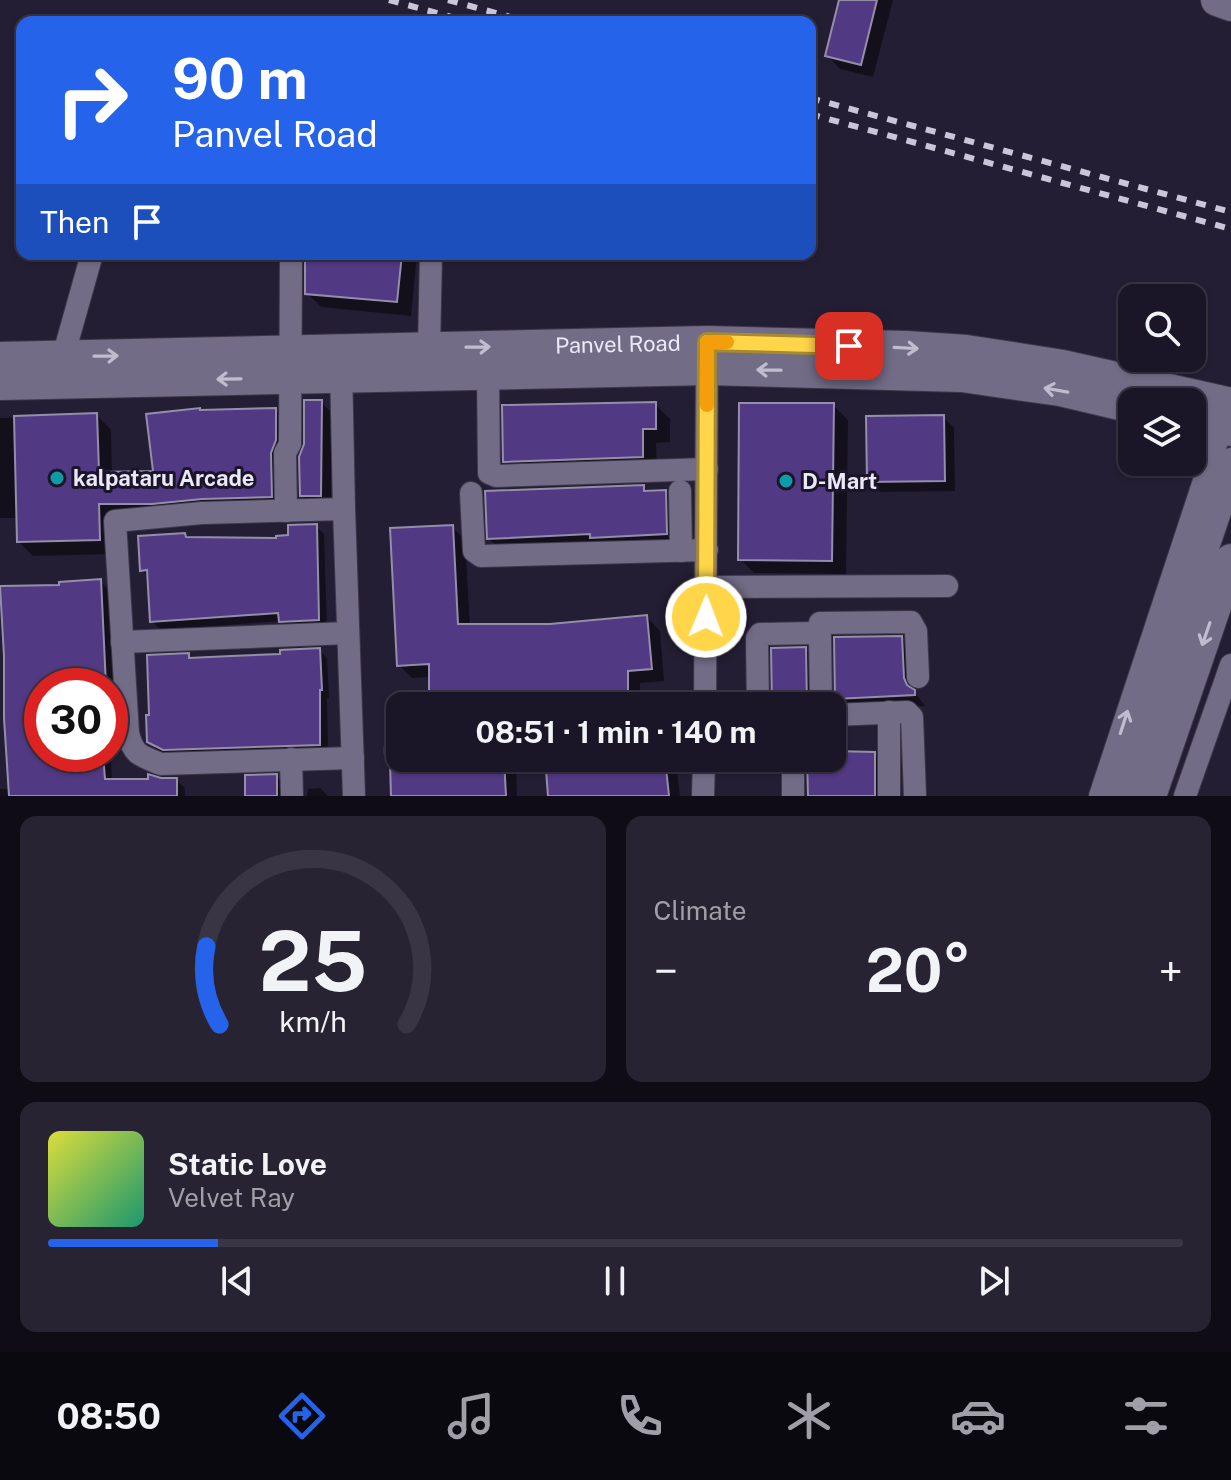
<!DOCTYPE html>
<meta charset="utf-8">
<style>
body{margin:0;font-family:"Public Sans",sans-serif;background:#282333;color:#f1f3f6;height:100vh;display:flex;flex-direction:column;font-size:30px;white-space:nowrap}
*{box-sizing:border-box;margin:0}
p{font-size:26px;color:#a09fa7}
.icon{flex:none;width:44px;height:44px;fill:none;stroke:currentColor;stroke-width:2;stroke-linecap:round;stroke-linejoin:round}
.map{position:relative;height:796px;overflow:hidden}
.panel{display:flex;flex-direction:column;gap:20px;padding:20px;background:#0f0c15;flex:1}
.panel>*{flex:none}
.banner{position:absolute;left:16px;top:16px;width:800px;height:244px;border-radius:16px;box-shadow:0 2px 6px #0004,0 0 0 2px #393544;background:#2563eb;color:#fff;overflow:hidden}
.buttons{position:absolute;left:1118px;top:284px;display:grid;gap:16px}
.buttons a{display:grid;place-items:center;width:88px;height:88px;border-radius:16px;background:#1b1627;box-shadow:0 2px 6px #0004,0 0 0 2px #393544;font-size:40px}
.speed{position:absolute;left:24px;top:668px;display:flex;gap:16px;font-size:40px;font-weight:700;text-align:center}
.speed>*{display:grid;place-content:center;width:104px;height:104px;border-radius:50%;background:#1b1627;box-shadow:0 2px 6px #0004,0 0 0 2px #393544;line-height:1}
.speed .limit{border:12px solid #d22;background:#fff;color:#111}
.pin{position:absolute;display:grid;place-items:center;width:68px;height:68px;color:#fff;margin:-34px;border-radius:16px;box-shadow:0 4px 12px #0006}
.me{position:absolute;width:88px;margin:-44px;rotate:1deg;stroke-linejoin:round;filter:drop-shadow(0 0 6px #0008)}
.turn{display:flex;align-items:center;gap:28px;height:168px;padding:0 24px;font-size:36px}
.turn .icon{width:104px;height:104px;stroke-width:2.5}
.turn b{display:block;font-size:56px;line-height:68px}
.then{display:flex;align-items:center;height:76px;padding:0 24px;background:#0003;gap:16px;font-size:30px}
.big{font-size:60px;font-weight:700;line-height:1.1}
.panel .widget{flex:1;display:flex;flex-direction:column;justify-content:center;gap:12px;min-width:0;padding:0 28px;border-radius:16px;background:#282333}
.panel .dial{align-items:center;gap:0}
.dial svg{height:208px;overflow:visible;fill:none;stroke:#393544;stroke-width:7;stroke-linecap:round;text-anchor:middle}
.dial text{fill:#f1f3f6;stroke:none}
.song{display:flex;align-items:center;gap:24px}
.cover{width:96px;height:96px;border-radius:12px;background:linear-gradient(135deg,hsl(60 70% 55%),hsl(160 70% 35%))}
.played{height:8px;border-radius:4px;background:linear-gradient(90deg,#2563eb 15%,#393544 15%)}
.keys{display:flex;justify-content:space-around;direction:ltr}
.heat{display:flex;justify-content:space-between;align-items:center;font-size:44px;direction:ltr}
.panel .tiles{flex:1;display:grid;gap:20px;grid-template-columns:1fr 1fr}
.widget:last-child{grid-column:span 2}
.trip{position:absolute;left:386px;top:692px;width:460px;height:80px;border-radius:16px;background:#1b1627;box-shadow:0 2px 6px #0004,0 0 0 2px #393544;font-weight:700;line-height:80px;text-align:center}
.menu{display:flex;height:128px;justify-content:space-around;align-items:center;background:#0b0910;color:#a09fa7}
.menu .icon{width:56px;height:56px}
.menu .active{color:#2563eb}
.menu b{font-size:36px;color:#f1f3f6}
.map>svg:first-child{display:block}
.shadow{fill:#0007}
.building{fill:#523983;stroke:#948eaa;stroke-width:2}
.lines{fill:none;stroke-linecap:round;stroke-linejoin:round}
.street-casing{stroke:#3f384b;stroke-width:24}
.secondary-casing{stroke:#3f384b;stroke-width:34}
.street{stroke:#736c87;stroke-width:22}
.secondary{stroke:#736c87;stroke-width:32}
.rail{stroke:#cac6d7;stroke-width:6;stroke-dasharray:10 10;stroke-linecap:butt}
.oneway{stroke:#c1bdd0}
.route-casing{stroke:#a68a30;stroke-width:20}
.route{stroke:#ffd54a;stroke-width:14}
.slow{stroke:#f59e0b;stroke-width:14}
.culture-dot{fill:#0f9aa8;stroke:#1b152a;stroke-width:3}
.labels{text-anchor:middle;stroke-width:6;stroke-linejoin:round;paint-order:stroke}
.street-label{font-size:22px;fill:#ebe8f7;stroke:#1b152a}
.poi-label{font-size:22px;font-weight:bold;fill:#ebe8f7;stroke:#1b152a;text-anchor:start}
</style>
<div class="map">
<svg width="1231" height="796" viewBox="0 0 1231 796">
<rect width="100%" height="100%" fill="#241e34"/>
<g class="shadow">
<polygon points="841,0 893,0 873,77 840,69 827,55"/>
<polygon points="307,254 417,254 411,316 321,307 307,293"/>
<polygon points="321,402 332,413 331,506 313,506 302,495"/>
<polygon points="655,404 670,419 670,442 656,443 657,471 519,475 505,461"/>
<polygon points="833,405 848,420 846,574 754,573 740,559"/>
<polygon points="275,410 290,425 285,511 113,517 114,554 33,556 19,542 18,518 0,518 0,418 97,415 111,430 112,474 155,473 201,412"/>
<polygon points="943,417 954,428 955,491 880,492 869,481"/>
<polygon points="643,487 648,492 666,492 676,502 677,544 500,549 489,539"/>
<polygon points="316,526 324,534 327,628 289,629 281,621 160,630 152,621 149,578 142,570 185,535 188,539 278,540 290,537"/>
<polygon points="452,527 465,540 470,626 550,626 647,617 660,631 664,681 640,683 640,706 431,706 431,677 412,678 399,665"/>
<polygon points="100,581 109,590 114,701 118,706 117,732 110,732 110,686 42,686 42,754 110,754 110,743 112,781 176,780 185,788 185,796 0,796 0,789 10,789 62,587"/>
<polygon points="901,638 912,649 914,691 925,706 848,709 837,698"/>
<polygon points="805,649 816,660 818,706 773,706"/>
<polygon points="319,650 327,658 329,698 327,698 328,752 173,757 157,750 149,741 151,716 188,655 193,660 282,656"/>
<polygon points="832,753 874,754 885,764 885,796 810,796 809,758 832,758"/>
<polygon points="412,758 516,758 517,796 394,796 404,764"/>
<polygon points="546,758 641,758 641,761 664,758 677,771 680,796 550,796"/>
<polygon points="276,776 285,785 286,796 247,796"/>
<polygon points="320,788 328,796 307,796 308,789"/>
</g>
<g class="building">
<polygon points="839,0 877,0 861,65 825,56"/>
<polygon points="305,254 402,254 397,302 305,294"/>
<polygon points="304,400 322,400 321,496 300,496 299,457 304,444"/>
<polygon points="656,402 656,429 643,429 643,457 503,462 502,405"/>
<polygon points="739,403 834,403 832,561 738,560"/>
<polygon points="200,408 200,410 276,408 276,440 271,453 272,497 202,499 152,504 99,504 100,540 17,542 14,416 97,413 99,472 153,471 146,414"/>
<polygon points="944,415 945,481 867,482 866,416"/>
<polygon points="644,485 644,491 666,490 667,534 590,538 590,534 487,539 485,491"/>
<polygon points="317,524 319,620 279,622 278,613 150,622 147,570 140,571 138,536 185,533 186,537 276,538 276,536 288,535 288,525"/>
<polygon points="453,525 458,624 550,624 647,615 652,669 628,671 628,706 429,706 429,664 397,666 390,528"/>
<polygon points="101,579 106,686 42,686 42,754 103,754 105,779 148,779 148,774 161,778 177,778 177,796 9,796 4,718 4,656 0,586 59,585 59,582"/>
<polygon points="902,636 904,678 907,685 915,690 915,695 835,699 834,637"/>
<polygon points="806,647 807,706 772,706 771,648"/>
<polygon points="320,648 322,690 320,690 320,745 163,750 147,742 146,715 149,715 147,655 189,653 189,658 231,656 280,654 280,650"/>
<polygon points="832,751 875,752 875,796 808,796 807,758 832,758"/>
<polygon points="410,758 504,758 506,796 391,796 390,763 403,763"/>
<polygon points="646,758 665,758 669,796 548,796 546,770"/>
<polygon points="277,774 277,796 245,796 245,775"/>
</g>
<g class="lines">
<g class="street-casing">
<g id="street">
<polyline points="429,348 431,254"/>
<polyline points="63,357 92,254"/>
<polyline points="341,365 344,509 354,796"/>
<polyline points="488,373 489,473 496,476 707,469"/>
<polyline points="680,491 681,551"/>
<polyline points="471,493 474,551 481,556 707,550"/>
<path d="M344 509 202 513 115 521 128 733C133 755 141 756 161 764L353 758"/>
<polyline points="286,511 285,453 290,444 291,254"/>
<polyline points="707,587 947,586"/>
<polyline points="820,623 911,622 916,631 918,677"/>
<polyline points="122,642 348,633"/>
<polyline points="705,706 707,355"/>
<polyline points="758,706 757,638 760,634 815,633 820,636 821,706"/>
<polyline points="889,712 889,796"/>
<polyline points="832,715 907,712 912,717 915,796"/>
<polyline points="395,750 400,749"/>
<polyline points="793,758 793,796"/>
<polyline points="291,759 292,796"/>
<polyline points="703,796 704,758"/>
<polyline points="1100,796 1225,417"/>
<polyline points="1185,796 1231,665"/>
</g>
</g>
<g class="secondary-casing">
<g id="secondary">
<polyline points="1217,0 1231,5"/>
<path id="s1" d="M0 358 707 342 906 347 966 351 1063 366 1231 404"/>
<polyline points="0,384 707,369 962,376 1060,390 1132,407"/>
<polyline points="1192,421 1231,430"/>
<polyline points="1119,796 1231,464"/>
<polyline points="1150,796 1231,560"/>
</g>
</g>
<use href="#street" class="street"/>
<use href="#secondary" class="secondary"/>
<g class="rail">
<polyline points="389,0 470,22"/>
<polyline points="448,0 529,22"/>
<polyline points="810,98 1231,212"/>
<polyline points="810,114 1231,229"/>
</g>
</g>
<defs><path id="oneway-shaft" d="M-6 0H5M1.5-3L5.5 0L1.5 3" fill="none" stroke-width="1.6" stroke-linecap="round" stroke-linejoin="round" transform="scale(2)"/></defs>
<g class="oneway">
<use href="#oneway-shaft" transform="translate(478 347) rotate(-1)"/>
<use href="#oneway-shaft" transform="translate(906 348) rotate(3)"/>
<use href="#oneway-shaft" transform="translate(106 356) rotate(-1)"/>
<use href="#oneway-shaft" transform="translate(769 370) rotate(-179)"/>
<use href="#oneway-shaft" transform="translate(229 379) rotate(179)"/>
<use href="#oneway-shaft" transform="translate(1056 390) rotate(-170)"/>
<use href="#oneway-shaft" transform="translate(1206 634) rotate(109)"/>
<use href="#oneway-shaft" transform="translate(1124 722) rotate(-72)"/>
</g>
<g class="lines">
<g class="route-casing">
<polyline id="route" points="706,617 707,342 849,346"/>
</g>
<use href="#route" class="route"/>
<polyline class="slow" points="707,405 707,342 727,342"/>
</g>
<g class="culture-dot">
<circle cx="57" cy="478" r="8"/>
<circle cx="786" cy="481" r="8"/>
</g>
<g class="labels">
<g class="street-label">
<text dy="8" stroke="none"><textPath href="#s1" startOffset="618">Panvel Road</textPath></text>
</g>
<g class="poi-label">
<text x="73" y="486">kalpataru Arcade</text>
<text x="802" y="489">D-Mart</text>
</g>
</g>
</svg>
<div class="buttons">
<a><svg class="icon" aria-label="search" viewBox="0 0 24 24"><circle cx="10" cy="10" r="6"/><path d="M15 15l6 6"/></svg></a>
<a><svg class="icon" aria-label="layers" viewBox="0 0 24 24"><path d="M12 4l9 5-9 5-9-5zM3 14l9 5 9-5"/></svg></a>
</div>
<div class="speed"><div class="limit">30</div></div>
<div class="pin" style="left:849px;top:346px;background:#d93025"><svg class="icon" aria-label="arrive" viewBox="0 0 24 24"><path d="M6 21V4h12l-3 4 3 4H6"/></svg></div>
<svg class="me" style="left:706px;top:617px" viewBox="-20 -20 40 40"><circle r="17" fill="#ffd54a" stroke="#fff" stroke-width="3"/><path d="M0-11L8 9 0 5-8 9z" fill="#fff"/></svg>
<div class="trip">08:51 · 1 min · 140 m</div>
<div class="banner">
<div class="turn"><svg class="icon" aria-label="right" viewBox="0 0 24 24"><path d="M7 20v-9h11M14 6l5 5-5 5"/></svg><div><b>90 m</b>Panvel Road</div></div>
<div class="then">Then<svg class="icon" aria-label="arrive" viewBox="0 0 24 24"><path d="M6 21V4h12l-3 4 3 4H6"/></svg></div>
</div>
</div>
<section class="panel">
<div class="tiles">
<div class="widget dial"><svg viewBox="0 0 100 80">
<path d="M14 69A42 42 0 1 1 86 69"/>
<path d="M14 69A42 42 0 0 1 9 39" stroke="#2563eb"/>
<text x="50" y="56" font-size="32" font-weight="700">25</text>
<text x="50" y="72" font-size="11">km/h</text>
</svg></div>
<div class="widget"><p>Climate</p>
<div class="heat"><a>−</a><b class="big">20°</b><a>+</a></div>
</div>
<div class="widget">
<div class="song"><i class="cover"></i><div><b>Static Love</b><p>Velvet Ray</p></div></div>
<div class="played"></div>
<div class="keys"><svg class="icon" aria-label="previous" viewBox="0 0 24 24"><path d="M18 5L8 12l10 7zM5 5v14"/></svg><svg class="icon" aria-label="pause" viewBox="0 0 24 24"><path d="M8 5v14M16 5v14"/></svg><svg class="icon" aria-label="next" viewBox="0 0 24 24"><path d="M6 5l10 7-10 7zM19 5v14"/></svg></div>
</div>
</div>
</section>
<nav class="menu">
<b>08:50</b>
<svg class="icon active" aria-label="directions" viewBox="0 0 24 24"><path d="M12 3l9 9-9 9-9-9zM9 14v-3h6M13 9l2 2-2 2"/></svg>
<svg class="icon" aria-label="music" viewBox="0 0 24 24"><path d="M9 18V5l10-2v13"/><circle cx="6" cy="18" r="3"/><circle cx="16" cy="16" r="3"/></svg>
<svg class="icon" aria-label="phone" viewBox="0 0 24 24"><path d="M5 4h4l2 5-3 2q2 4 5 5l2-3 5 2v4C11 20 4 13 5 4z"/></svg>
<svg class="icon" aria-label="climate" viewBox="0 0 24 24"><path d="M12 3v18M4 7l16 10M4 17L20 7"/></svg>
<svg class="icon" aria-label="car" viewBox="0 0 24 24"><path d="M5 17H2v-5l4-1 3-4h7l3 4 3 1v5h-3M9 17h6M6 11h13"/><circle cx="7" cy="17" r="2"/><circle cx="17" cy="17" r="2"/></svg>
<svg class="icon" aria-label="filters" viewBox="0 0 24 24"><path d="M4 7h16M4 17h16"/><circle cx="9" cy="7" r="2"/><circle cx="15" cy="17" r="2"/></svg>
</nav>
